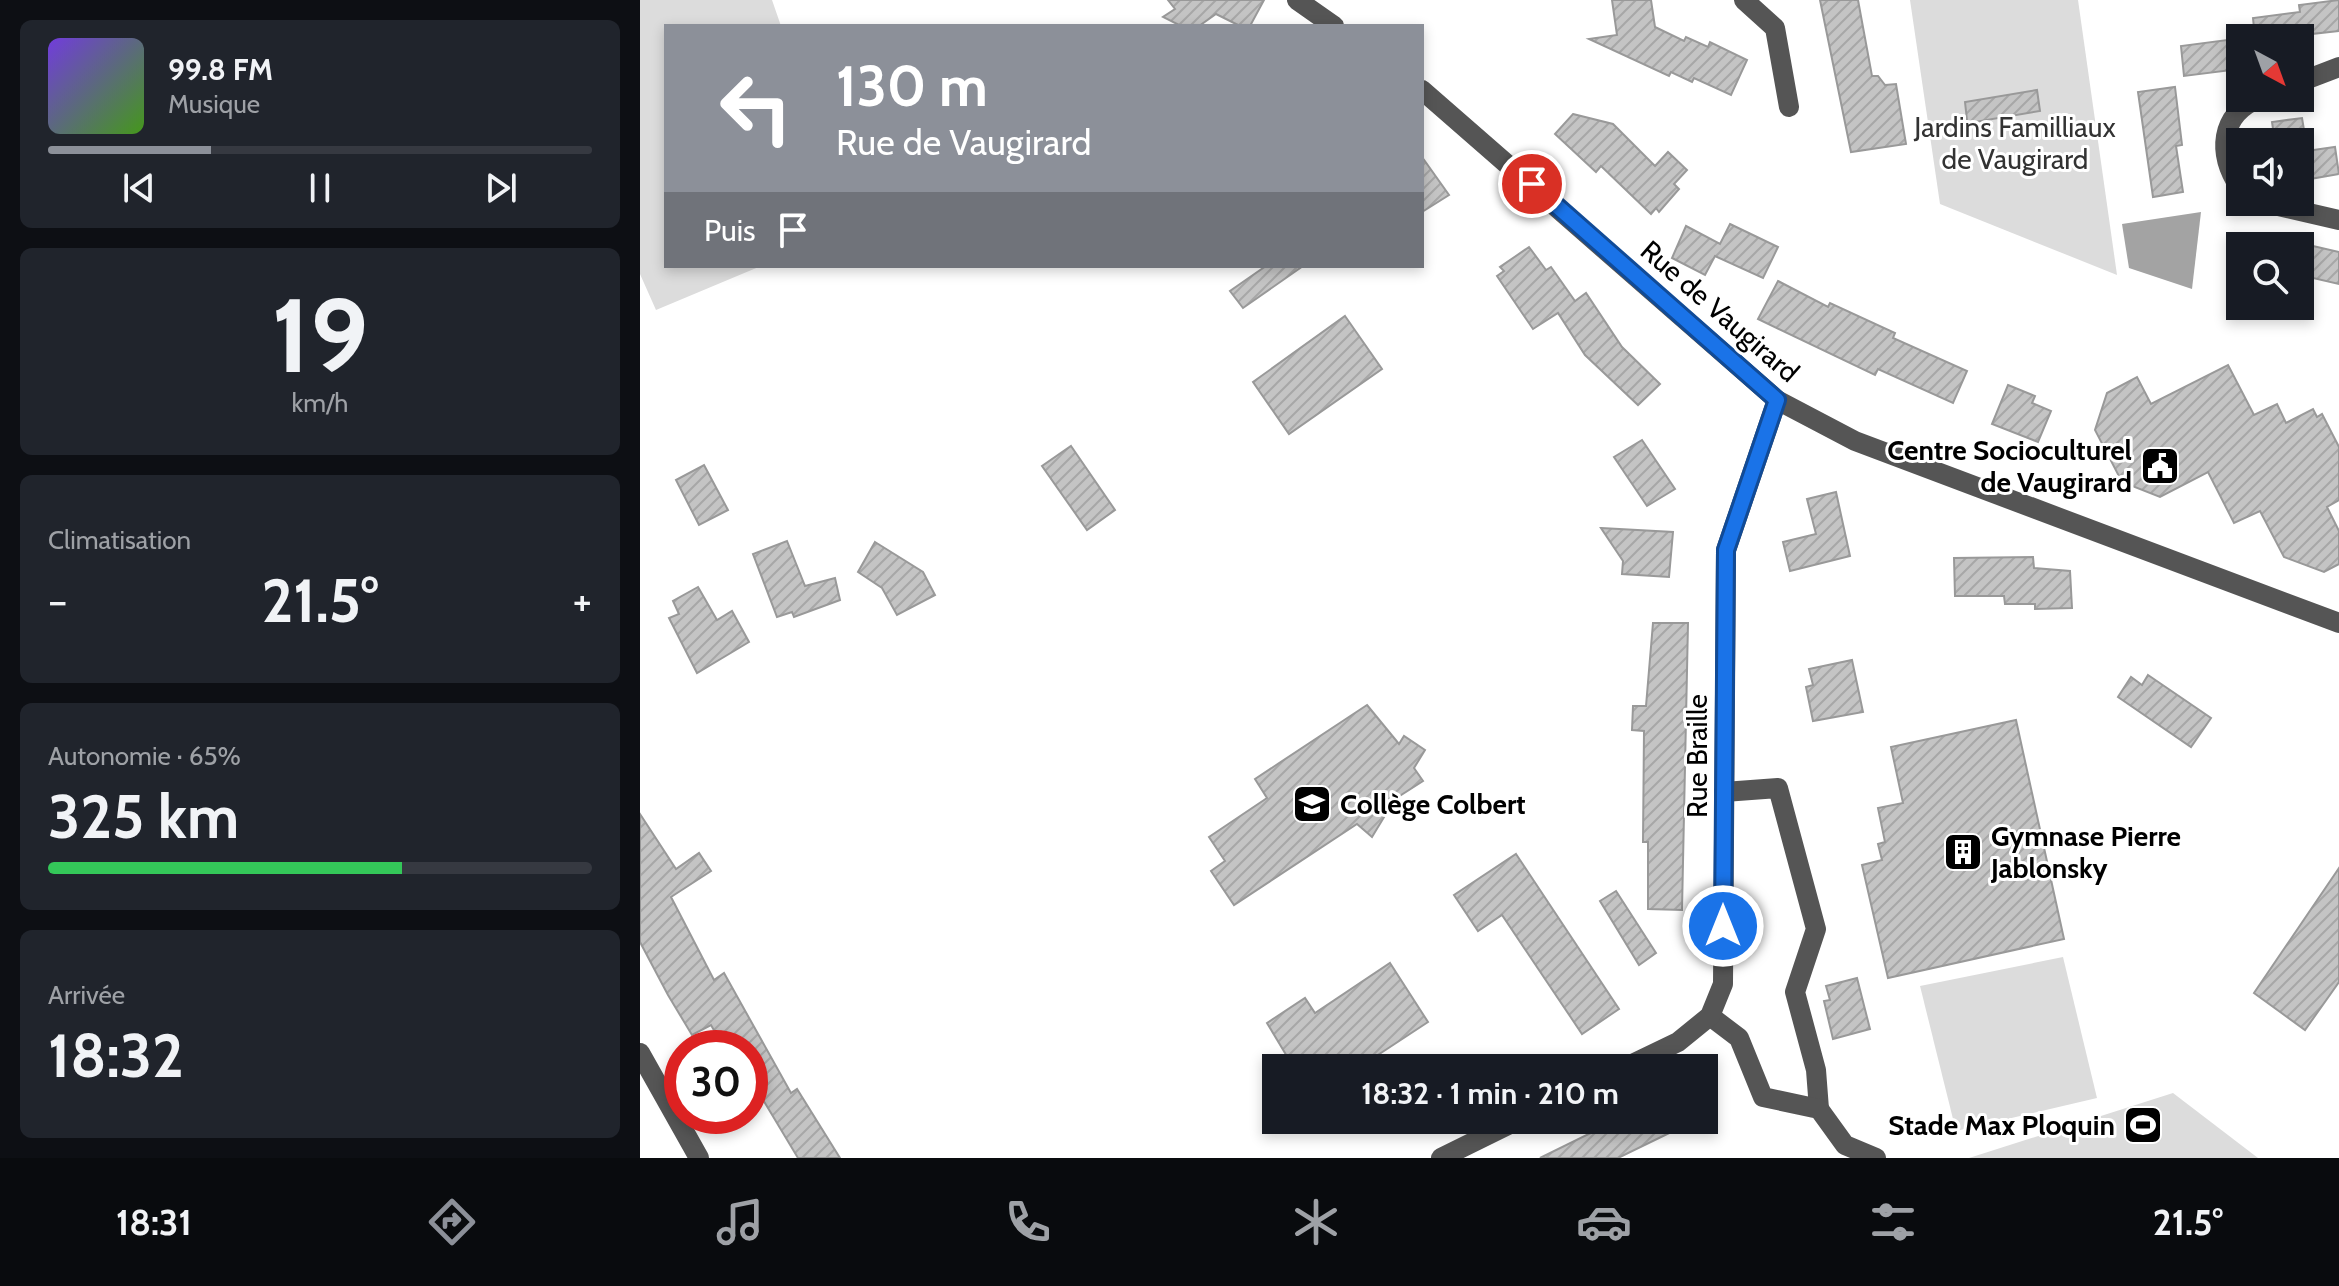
<!DOCTYPE html>
<html lang="fr">
<meta charset="utf-8">
<style>
body{margin:0;font-family:Cabin,sans-serif;background:#20242c;color:#f1f3f6;height:100vh;display:flex;flex-direction:column;font-size:30px;white-space:nowrap}
*{box-sizing:border-box;margin:0}
p{font-size:26px;color:#9ea1a6}
.icon{flex:none;width:44px;height:44px;fill:none;stroke:currentColor;stroke-width:2;stroke-linecap:round;stroke-linejoin:round}
.map{position:relative;flex:1;overflow:hidden}
.side{display:flex;flex-direction:column;gap:20px;padding:20px;background:#0d0f14;width:640px}
.side>*{flex:none}
.top-card{position:absolute;left:24px;top:24px;width:760px;height:244px;border-radius:0px;box-shadow:0 4px 12px #0003;background:#8c9099;color:#fff;overflow:hidden}
.needle{width:52px;rotate:139deg}
.controls{position:absolute;left:1586px;top:24px;display:grid;gap:16px}
.controls a{display:grid;place-items:center;width:88px;height:88px;border-radius:0px;background:#171b24;box-shadow:0 4px 12px #0003;font-size:40px}
.speed{position:absolute;left:24px;top:1030px;display:flex;gap:16px;font-size:40px;font-weight:700;text-align:center}
.speed>*{display:grid;place-content:center;width:104px;height:104px;border-radius:50%;background:#171b24;box-shadow:0 4px 12px #0003;line-height:1}
.speed .limit{border:12px solid #d22;background:#fff;color:#111}
.pin{position:absolute;display:grid;place-items:center;width:68px;height:68px;color:#fff;margin:-34px;border:4px solid #fff;border-radius:50%;box-shadow:0 2px 8px #0007}
.me{position:absolute;width:88px;margin:-44px;rotate:0deg;stroke-linejoin:round;filter:drop-shadow(0 0 6px #0008)}
.turn{display:flex;align-items:center;gap:28px;height:168px;padding:0 40px;font-size:36px}
.turn .icon{width:104px;height:104px;stroke-width:2.5}
.turn b{display:block;font-size:56px;line-height:68px}
.then{display:flex;align-items:center;height:76px;padding:0 40px;background:#0003;gap:16px;font-size:30px}
.big{font-size:60px;font-weight:700;line-height:1.1}
.side .card{flex:1;display:flex;flex-direction:column;justify-content:center;gap:12px;min-width:0;padding:0 28px;border-radius:12px;background:#20242c}
.side .dial{align-items:center;gap:0}
.dial b{font-size:104px;line-height:1}
.song{display:flex;align-items:center;gap:24px}
.cover{width:96px;height:96px;border-radius:12px;background:linear-gradient(135deg,hsl(260 70% 55%),hsl(100 70% 35%))}
.played{height:8px;border-radius:4px;background:linear-gradient(90deg,#8c9099 30%,#363941 30%)}
.keys{display:flex;justify-content:space-around;direction:ltr}
.heat{display:flex;justify-content:space-between;align-items:center;font-size:44px;direction:ltr}
.charge{height:12px;border-radius:6px;background:linear-gradient(90deg,#34c759 65%,#363941 0)}
.trip{position:absolute;left:622px;top:1054px;width:456px;height:80px;border-radius:0px;background:#171b24;box-shadow:0 4px 12px #0003;font-weight:700;line-height:80px;text-align:center}
.tabs{display:flex;height:128px;justify-content:space-around;align-items:center;background:#090b0e;color:#9ea1a6}
.tabs .icon{width:56px;height:56px}
.tabs .active{color:#8c9099}
.tabs b{font-size:36px;color:#f1f3f6}
main{display:flex;flex:1;min-height:0}
.map>svg:first-child{display:block}
.garden{fill:#dcdcdc}
.water{fill:#a3a3a3}
.building{fill:url(#building-hatch);stroke:#999;stroke-width:2}
.lines{fill:none;stroke-linecap:round;stroke-linejoin:round}
.minor{stroke:#555;stroke-width:20}
.route-casing{stroke:#114b97;stroke-width:20}
.route{stroke:#1a73e8;stroke-width:14}
.labels{text-anchor:middle;stroke-width:6;stroke-linejoin:round;paint-order:stroke}
.park-label{font-size:28px;fill:#333;stroke:#fff}
.street-label{font-size:28px;fill:#000;stroke:#fff}
.poi-label{font-size:28px;font-weight:bold;fill:#000;stroke:#fff;text-anchor:end}
</style>
<main>
<section class="side">
<div class="card">
<div class="song"><i class="cover"></i><div><b>99.8 FM</b><p>Musique</p></div></div>
<div class="played"></div>
<div class="keys"><svg class="icon" aria-label="previous" viewBox="0 0 24 24"><path d="M18 5L8 12l10 7zM5 5v14"/></svg><svg class="icon" aria-label="pause" viewBox="0 0 24 24"><path d="M8 5v14M16 5v14"/></svg><svg class="icon" aria-label="next" viewBox="0 0 24 24"><path d="M6 5l10 7-10 7zM19 5v14"/></svg></div>
</div>
<div class="card dial"><b>19</b><p>km/h</p></div>
<div class="card"><p>Climatisation</p>
<div class="heat"><a>−</a><b class="big">21.5°</b><a>+</a></div>
</div>
<div class="card"><p>Autonomie · 65%</p><b class="big">325 km</b><div class="charge"></div></div>
<div class="card"><p>Arrivée</p><b class="big">18:32</b></div>
</section>
<div class="map">
<svg width="1699" height="1158" viewBox="0 0 1699 1158">
<defs>
<pattern id="building-hatch" width="6" height="6" patternUnits="userSpaceOnUse" patternTransform="scale(2)"><rect width="6" height="6" fill="#c4c4c4"/><path d="M-1 1l2-2M0 6l6-6M5 7l2-2" fill="none" stroke="#a7a7a7"/></pattern>
</defs>
<rect width="100%" height="100%" fill="#fff"/>
<g class="garden">
<polygon points="0,0 132,0 141,26 26,26 26,266 121,266 16,310 0,274"/>
<polygon points="1270,0 1438,0 1477,275 1300,204"/>
<polygon points="1423,957 1457,1098 1316,1131 1280,986"/>
<polygon points="1533,1093 1618,1158 1329,1158"/>
</g>
<polygon class="water" points="1561,212 1552,289 1489,268 1482,224"/>
<g class="building">
<polygon points="528,0 624,0 610,26 600,26 576,14 559,26 541,26 523,17 535,9"/>
<polygon points="972,0 1011,0 1015,27 1044,41 1046,37 1068,47 1070,42 1107,60 1091,95 1054,78 1052,82 1031,72 1029,76 949,39 977,35"/>
<polygon points="1180,0 1218,0 1232,76 1238,76 1245,85 1256,84 1266,144 1211,152"/>
<polygon points="1699,0 1699,31 1663,35 1663,38 1615,38 1613,18 1660,12 1659,5"/>
<polygon points="1587,40 1592,70 1544,76 1541,46"/>
<polygon points="1535,87 1542,145 1536,146 1543,192 1513,197 1498,92"/>
<polygon points="1397,90 1400,111 1329,123 1327,120 1325,102"/>
<polygon points="933,114 973,124 1015,166 1028,152 1047,170 1034,184 1039,189 1019,212 1016,208 1011,214 961,166 956,172 915,134"/>
<polygon points="1662,118 1666,142 1635,142 1632,122"/>
<polygon points="1695,147 1699,174 1670,179 1666,151"/>
<polygon points="782,157 809,195 782,212"/>
<polygon points="1090,224 1138,247 1123,278 1075,256 1065,275 1032,258 1046,226 1080,244"/>
<polygon points="1660,243 1699,252 1699,284 1660,275"/>
<polygon points="889,247 906,270 911,267 935,301 946,293 982,347 1020,384 998,405 945,355 918,313 893,329 857,276 864,271 860,267"/>
<polygon points="626,266 663,266 603,308 590,291"/>
<polygon points="1138,281 1188,307 1190,303 1255,333 1253,338 1327,371 1313,403 1238,369 1235,375 1118,319"/>
<polygon points="705,316 742,369 649,434 613,382"/>
<polygon points="1588,365 1614,415 1637,404 1646,423 1673,409 1677,417 1682,414 1699,447 1699,500 1687,507 1699,531 1699,564 1684,572 1644,557 1620,511 1594,523 1568,472 1520,497 1482,482 1455,430 1467,393 1497,377 1511,404"/>
<polygon points="1368,385 1395,396 1392,403 1411,411 1398,442 1352,424"/>
<polygon points="1002,440 1035,489 1007,506 974,457"/>
<polygon points="431,446 475,510 447,530 402,466"/>
<polygon points="64,465 88,510 59,525 36,480"/>
<polygon points="1196,492 1210,556 1150,571 1143,542 1176,534 1167,499"/>
<polygon points="961,528 1033,532 1029,577 982,574 983,561"/>
<polygon points="147,541 165,586 195,578 200,600 154,617 152,612 137,617 113,554"/>
<polygon points="235,542 283,572 295,595 257,615 242,588 218,572"/>
<polygon points="1393,557 1394,568 1430,571 1432,608 1395,609 1395,604 1365,604 1364,596 1315,596 1314,558"/>
<polygon points="58,587 77,620 92,611 109,642 57,673 29,618 39,614 33,601"/>
<polygon points="1013,623 1048,623 1042,910 1008,909 1008,842 1003,842 1004,731 992,730 993,706 1006,706"/>
<polygon points="1212,660 1223,712 1173,721 1166,687 1173,685 1169,669"/>
<polygon points="1508,675 1571,718 1551,747 1478,697 1491,677 1502,685"/>
<polygon points="727,705 759,744 764,736 785,750 774,768 783,781 755,799 732,837 717,824 594,905 571,871 585,861 569,837 627,798 615,779"/>
<polygon points="1376,720 1424,939 1248,978 1222,865 1242,860 1238,844 1245,842 1238,808 1263,803 1251,747"/>
<polygon points="0,814 36,869 59,853 71,871 31,897 74,980 84,973 151,1093 157,1089 200,1158 158,1158 122,1098 116,1101 110,1090 110,1048 84,1048 71,1025 52,1035 28,995 0,942"/>
<polygon points="876,854 979,1009 942,1034 862,915 838,931 814,895"/>
<polygon points="1699,868 1699,982 1665,1030 1614,993"/>
<polygon points="976,891 1016,953 999,965 960,901"/>
<polygon points="750,963 788,1022 718,1068 654,1068 627,1023 665,998 675,1013"/>
<polygon points="1217,978 1230,1029 1193,1039 1184,1001 1190,1000 1186,986"/>
<polygon points="977,1120 1056,1120 978,1158 900,1158"/>
</g>
<g class="lines">
<g class="minor">
<polyline points="657,0 694,26"/>
<polyline points="1104,0 1135,28 1149,107"/>
<polyline points="1660,82 1699,67"/>
<polyline points="782,90 1137,400 1215,441 1699,623"/>
<path d="M1600 188C1577 154 1579 114 1620 98"/>
<polyline points="1621,202 1699,220"/>
<polyline points="1084,792 1138,788 1176,929 1155,992 1176,1070 1179,1109"/>
<polyline points="1070,1016 1099,1038 1123,1097 1179,1109 1205,1145 1236,1158"/>
<polyline points="0,1053 59,1158"/>
<polyline points="984,1068 1038,1042 1070,1016 1083,984 1086,550 1137,400"/>
<polyline points="801,1158 878,1120"/>
</g>
</g>
<g class="lines">
<g class="route-casing">
<polyline id="route" points="892,184 1137,400 1086,550 1083,926"/>
</g>
<use href="#route" class="route"/>
</g>
<defs>
<g id="civic-square" transform="scale(2)"><rect x="-9" y="-9" width="18" height="18" rx="4" fill="#000" stroke="#fff"/><path d="M-.6-6.5H3V-4.5H.6V-3L4-1V1h2V6H-6V1h2V-1L-.6-3ZM-1.2 2.5V6h2.4V2.5Z" fill="#fff"/></g>
<g id="school-square" transform="scale(2)"><rect x="-9" y="-9" width="18" height="18" rx="4" fill="#000" stroke="#fff"/><path d="M0-5L7-2L0 1L-7-2ZM-4 1L0 2.5L4 1V4Q0 6-4 4Z" fill="#fff"/></g>
<g id="building-square" transform="scale(2)"><rect x="-9" y="-9" width="18" height="18" rx="4" fill="#000" stroke="#fff"/><path d="M-4-6H4V6H1V3H-1V6H-4ZM-2.5-4.3h1.7v1.8h-1.7ZM.8-4.3h1.7v1.8H.8ZM-2.5-1h1.7V.8h-1.7ZM.8-1h1.7V.8H.8Z" fill="#fff"/></g>
<g id="stadium-square" transform="scale(2)"><rect x="-9" y="-9" width="18" height="18" rx="4" fill="#000" stroke="#fff"/><path d="M0-5a6.5 5 0 1 0 0 10a6.5 5 0 1 0 0-10ZM-3.5-1.8h7v3.6h-7Z" fill="#fff"/></g>
</defs>
<g fill-rule="evenodd">
<use href="#civic-square" x="1520" y="466"/>
<use href="#school-square" x="672" y="804"/>
<use href="#building-square" x="1323" y="852"/>
<use href="#stadium-square" x="1503" y="1125"/>
</g>
<g class="labels">
<g class="park-label">
<text x="1375" y="137">Jardins Familliaux<tspan x="1375" dy="32">de Vaugirard</tspan></text>
</g>
<g class="street-label">
<text transform="translate(1080 311) rotate(41)" y="10">Rue de Vaugirard</text>
<text transform="translate(1057 756) rotate(-90)" y="10">Rue Braille</text>
</g>
<g class="poi-label">
<text x="1492" y="460">Centre Socioculturel<tspan x="1492" dy="32">de Vaugirard</tspan></text>
<text x="700" y="814" text-anchor="start">Collège Colbert</text>
<text x="1351" y="846" text-anchor="start">Gymnase Pierre<tspan x="1351" dy="32">Jablonsky</tspan></text>
<text x="1475" y="1135">Stade Max Ploquin</text>
</g>
</g>
</svg>
<div class="controls">
<a><svg class="needle" viewBox="-14 -14 28 28"><path d="M0-13l5 13h-10z" fill="#e53935"/><path d="M0 13l5-13h-10z" fill="#9ea1a6"/></svg></a>
<a><svg class="icon" aria-label="sound" viewBox="0 0 24 24"><path d="M4 9h4l5-4v14l-5-4H4zM17 9q2 3 0 6"/></svg></a>
<a><svg class="icon" aria-label="search" viewBox="0 0 24 24"><circle cx="10" cy="10" r="6"/><path d="M15 15l6 6"/></svg></a>
</div>
<div class="speed"><div class="limit">30</div></div>
<div class="pin" style="left:892px;top:184px;background:#d93025"><svg class="icon" aria-label="arrive" viewBox="0 0 24 24"><path d="M6 21V4h12l-3 4 3 4H6"/></svg></div>
<svg class="me" style="left:1083px;top:926px" viewBox="-20 -20 40 40"><circle r="17" fill="#1a73e8" stroke="#fff" stroke-width="3"/><path d="M0-11L8 9 0 5-8 9z" fill="#fff"/></svg>
<div class="trip">18:32 · 1 min · 210 m</div>
<div class="top-card">
<div class="turn"><svg class="icon" aria-label="left" viewBox="0 0 24 24"><path d="M17 20v-9H6M10 6l-5 5 5 5"/></svg><div><b>130 m</b>Rue de Vaugirard</div></div>
<div class="then">Puis<svg class="icon" aria-label="arrive" viewBox="0 0 24 24"><path d="M6 21V4h12l-3 4 3 4H6"/></svg></div>
</div>
</div>
</main>
<nav class="tabs">
<b>18:31</b>
<svg class="icon active" aria-label="directions" viewBox="0 0 24 24"><path d="M12 3l9 9-9 9-9-9zM9 14v-3h6M13 9l2 2-2 2"/></svg>
<svg class="icon" aria-label="music" viewBox="0 0 24 24"><path d="M9 18V5l10-2v13"/><circle cx="6" cy="18" r="3"/><circle cx="16" cy="16" r="3"/></svg>
<svg class="icon" aria-label="phone" viewBox="0 0 24 24"><path d="M5 4h4l2 5-3 2q2 4 5 5l2-3 5 2v4C11 20 4 13 5 4z"/></svg>
<svg class="icon" aria-label="climate" viewBox="0 0 24 24"><path d="M12 3v18M4 7l16 10M4 17L20 7"/></svg>
<svg class="icon" aria-label="car" viewBox="0 0 24 24"><path d="M5 17H2v-5l4-1 3-4h7l3 4 3 1v5h-3M9 17h6M6 11h13"/><circle cx="7" cy="17" r="2"/><circle cx="17" cy="17" r="2"/></svg>
<svg class="icon" aria-label="filters" viewBox="0 0 24 24"><path d="M4 7h16M4 17h16"/><circle cx="9" cy="7" r="2"/><circle cx="15" cy="17" r="2"/></svg>
<b>21.5°</b>
</nav>
